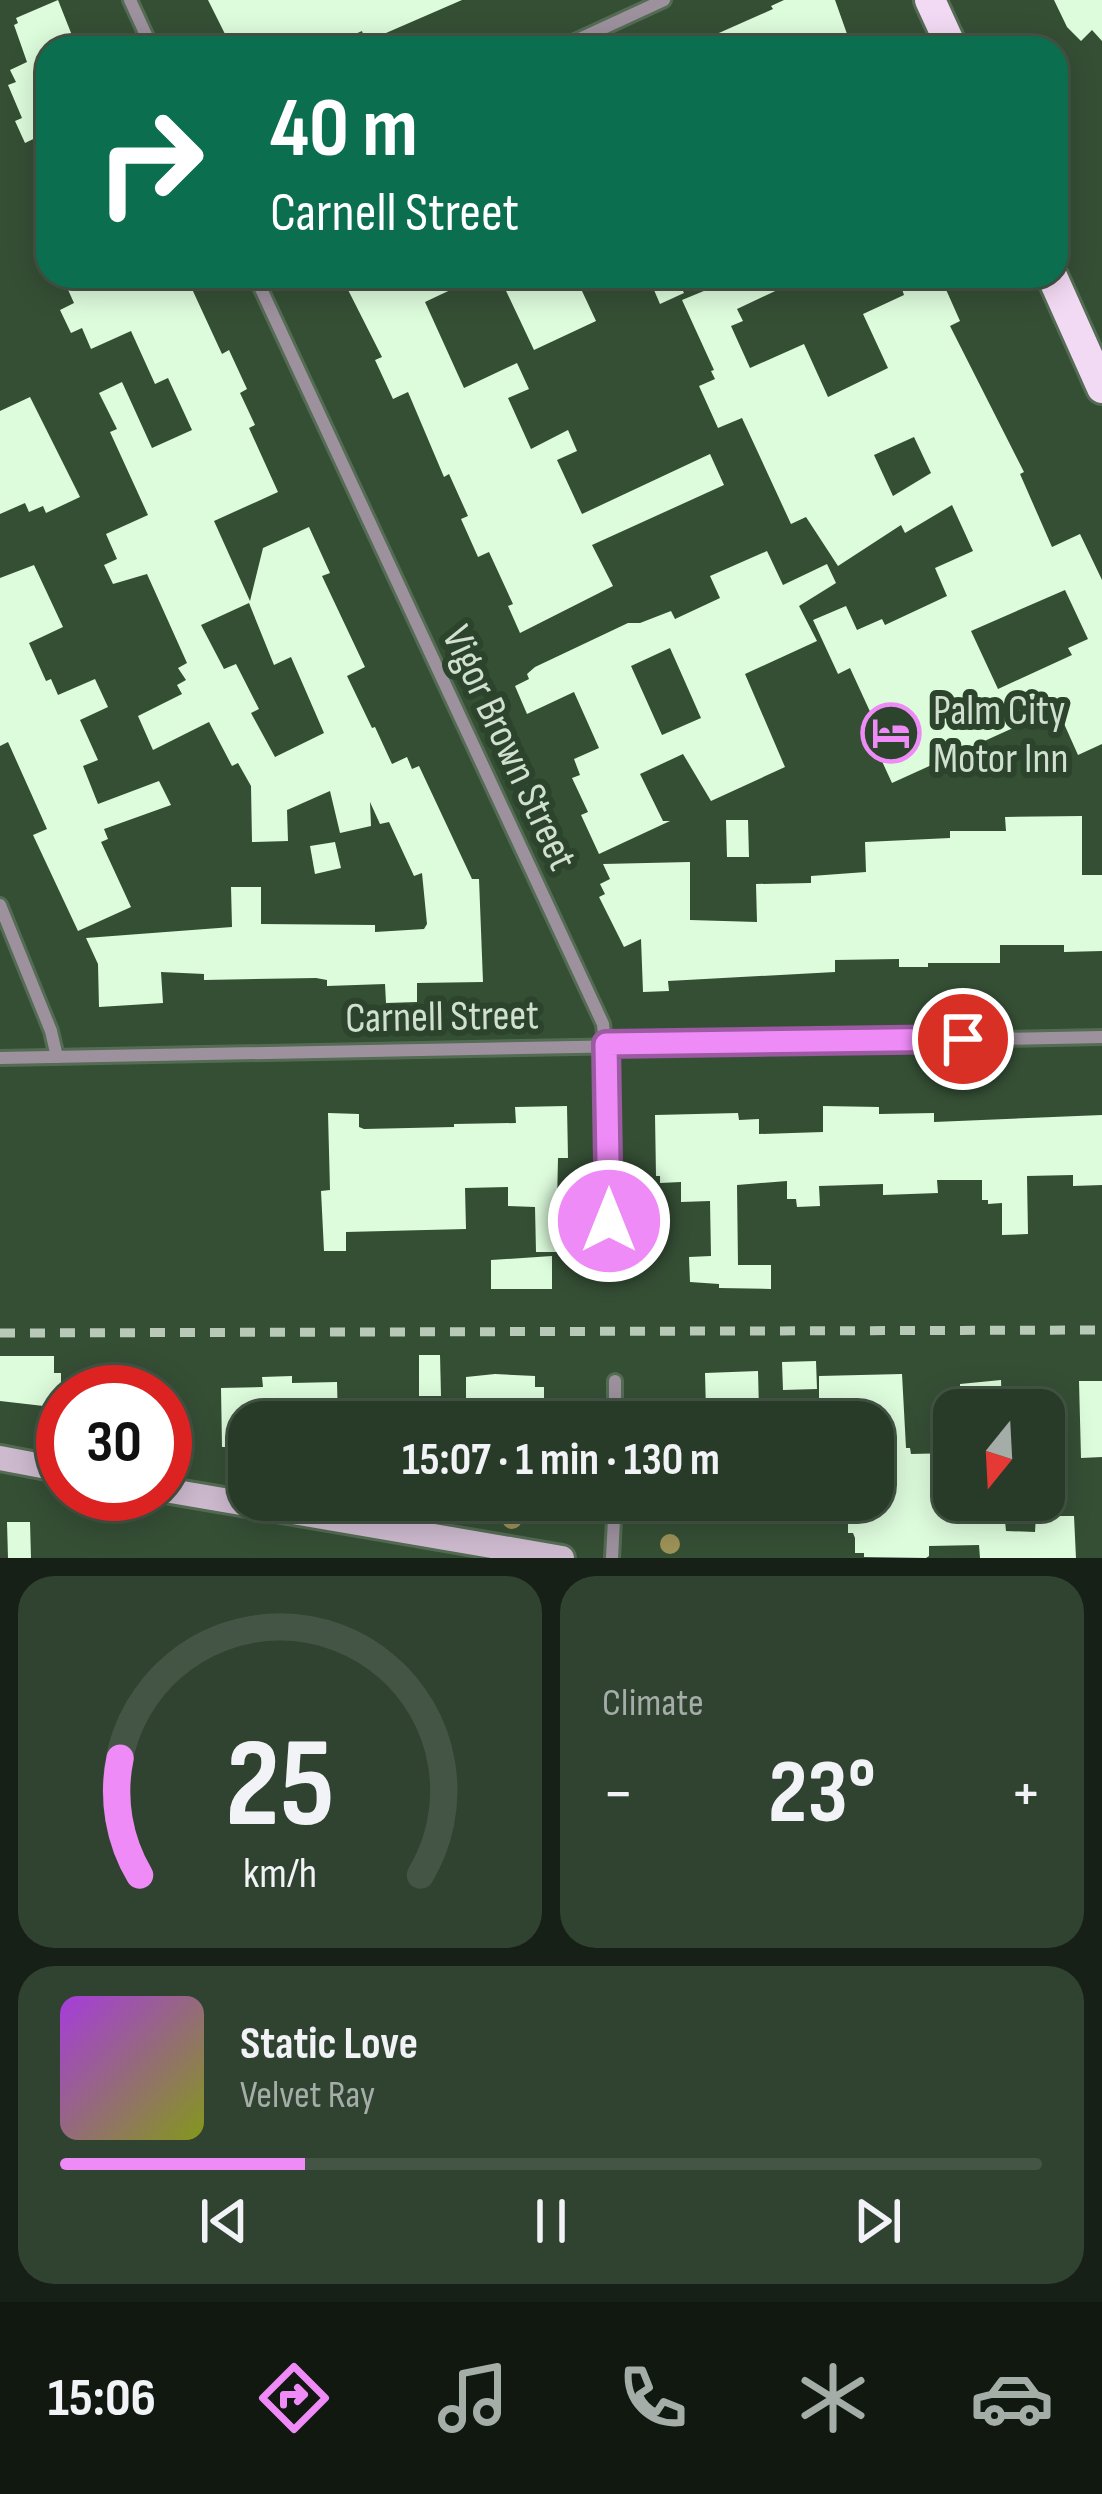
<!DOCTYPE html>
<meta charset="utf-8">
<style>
body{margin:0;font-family:"Sofia Sans Condensed",sans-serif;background:#304230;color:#f1f3f6;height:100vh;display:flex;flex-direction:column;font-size:45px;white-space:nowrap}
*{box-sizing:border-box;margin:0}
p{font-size:39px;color:#a5ada8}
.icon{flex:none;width:66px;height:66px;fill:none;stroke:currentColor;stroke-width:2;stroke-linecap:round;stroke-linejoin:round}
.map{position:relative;height:1558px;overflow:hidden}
.sheet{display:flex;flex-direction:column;gap:18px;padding:18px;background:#162016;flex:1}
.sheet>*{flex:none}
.guide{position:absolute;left:36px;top:36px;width:1032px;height:252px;border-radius:36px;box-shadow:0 6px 30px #0003,0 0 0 3px #445545;background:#0b6e4f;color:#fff;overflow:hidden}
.needle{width:78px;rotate:198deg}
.controls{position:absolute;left:933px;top:1389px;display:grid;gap:24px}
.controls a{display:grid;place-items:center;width:132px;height:132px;border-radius:24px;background:#283b28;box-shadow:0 6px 30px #0003,0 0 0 3px #445545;font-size:60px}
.speed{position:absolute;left:36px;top:1365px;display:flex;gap:24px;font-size:60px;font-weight:700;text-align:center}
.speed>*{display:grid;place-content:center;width:156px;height:156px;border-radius:50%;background:#283b28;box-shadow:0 6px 30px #0003,0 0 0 3px #445545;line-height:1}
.speed .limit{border:18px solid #d22;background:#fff;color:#111}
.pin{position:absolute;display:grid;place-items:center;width:102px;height:102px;color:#fff;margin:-51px;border:6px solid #fff;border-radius:50%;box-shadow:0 3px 12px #0007}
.me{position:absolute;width:132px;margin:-66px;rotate:0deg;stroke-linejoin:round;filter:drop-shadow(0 0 9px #0008)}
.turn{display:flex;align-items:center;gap:42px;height:252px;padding:0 36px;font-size:54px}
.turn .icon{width:156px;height:156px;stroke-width:2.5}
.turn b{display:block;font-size:84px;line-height:102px}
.big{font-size:90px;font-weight:700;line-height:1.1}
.sheet .card{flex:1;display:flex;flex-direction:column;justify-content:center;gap:18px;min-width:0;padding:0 42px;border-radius:36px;background:#304230}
.sheet .dial{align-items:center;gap:0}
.dial svg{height:312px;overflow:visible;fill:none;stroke:#445545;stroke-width:7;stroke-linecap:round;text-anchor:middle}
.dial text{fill:#f1f3f6;stroke:none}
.song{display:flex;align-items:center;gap:36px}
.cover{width:144px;height:144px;border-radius:18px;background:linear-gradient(135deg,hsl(280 70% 55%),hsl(70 70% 35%))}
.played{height:12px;border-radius:6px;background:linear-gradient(90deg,#ef8bf7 25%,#445545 25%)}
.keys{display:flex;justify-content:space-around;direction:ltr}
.heat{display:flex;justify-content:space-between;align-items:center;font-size:66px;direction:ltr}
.sheet .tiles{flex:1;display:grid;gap:18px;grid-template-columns:1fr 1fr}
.card:last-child{grid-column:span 2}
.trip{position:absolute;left:228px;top:1401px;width:666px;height:120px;border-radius:36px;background:#283b28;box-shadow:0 6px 30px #0003,0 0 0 3px #445545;font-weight:700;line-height:120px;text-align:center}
.tab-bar{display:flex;height:192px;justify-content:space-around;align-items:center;background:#101810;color:#a5ada8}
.tab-bar .icon{width:84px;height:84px}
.tab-bar .current{color:#ef8bf7}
.tab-bar b{font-size:54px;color:#f1f3f6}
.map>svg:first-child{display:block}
.building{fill:#ddfcdc;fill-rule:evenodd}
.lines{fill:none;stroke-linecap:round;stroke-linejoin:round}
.street-casing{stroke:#546c54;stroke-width:18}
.secondary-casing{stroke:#546c54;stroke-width:30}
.primary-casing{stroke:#546c54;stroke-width:36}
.street{stroke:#9e919e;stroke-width:12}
.secondary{stroke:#cebacf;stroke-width:24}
.primary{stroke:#f3daf4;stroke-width:30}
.rail{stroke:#b9c9b8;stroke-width:9;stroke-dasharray:15 15;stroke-linecap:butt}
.tree{fill:#9d9258}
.route-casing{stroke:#9b5aa1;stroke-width:30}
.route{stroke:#ef8bf7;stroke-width:21}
.labels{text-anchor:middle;stroke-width:12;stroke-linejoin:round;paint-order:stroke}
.poi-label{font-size:42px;fill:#d1e0d0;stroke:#2b442b;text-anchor:start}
.street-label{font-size:42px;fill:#d1e0d0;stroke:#2b442b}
</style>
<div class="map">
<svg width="1102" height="1558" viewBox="0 0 1102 1558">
<rect width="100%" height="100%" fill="#354f35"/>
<g class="building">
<polygon points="58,0 77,48 48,48 48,132 25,143 15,121 22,118 8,85 16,82 10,70 27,62 14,25 18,23 16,18"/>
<polygon points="208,0 462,0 386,33 365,40 362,31 324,48 232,48"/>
<polygon points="784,0 835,0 852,48 685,48 773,9 771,6"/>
<polygon points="1054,0 1102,0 1102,41 1092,30 1081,41 1067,27"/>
<path d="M80 276H92L97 288 125 276H186L222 354 229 350 247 389 240 393 255 425 249 428 278 492 214 521 250 601 263 548 309 527 330 573 322 576 365 667 347 676 372 728 375 727 392 764 407 757 412 769 419 766 472 879H479L483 982 417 983V1002L386 1003 385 984 327 986V980L316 978 204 980V974L161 972 163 1003 99 1007 98 964 86 938 232 927 231 887H261V924L375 925V932L424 929 427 924 422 873 414 876 389 822 380 824 370 802 371 826 340 833 330 791 287 810 288 841 252 842 251 786 238 763 232 766 209 722 153 750 138 716 182 694 177 685 186 680 178 668 187 663 147 574 113 584 104 565 117 559 106 534 148 515 110 432 117 429 99 393 122 382 152 448 192 430 168 378 155 384 131 331 91 349 82 328 71 333 60 310 74 303 65 283ZM249 603 274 665 291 657 324 733 275 757 251 713 259 709 236 664 224 669 201 625Z"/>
<polygon points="341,276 480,276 425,302 464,388 517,363 529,389 508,398 531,449 568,430 577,451 557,460 582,514 710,454 724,485 592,545 613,586 520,633 508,606 513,604 489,552 478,557 461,519 468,516 449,474 444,477 408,392 393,399 375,360 382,357"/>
<polygon points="499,276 575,276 596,321 534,350"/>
<polygon points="648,276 676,276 684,293 660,304"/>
<path d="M740 276H807L737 309 743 321 731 326 750 368 804 344 828 397 888 368 863 314 904 295 902 289 929 276H940L960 321 950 326 1024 472 1020 474 1052 547 1080 534 1102 580V744L1078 755 1057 708 892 783 875 746 884 742 850 668 838 674 813 620 846 606 857 630 882 619 885 625 947 596 935 568 973 551 952 505 905 533 901 525 838 566 806 517 791 524 742 418 718 428 699 386 715 379 711 371 714 370 682 300ZM914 437 931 473 893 496 874 455ZM1065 590 1088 639 1068 648 1072 655 998 689 971 631Z"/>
<polygon points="30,397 80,497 46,513 43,506 29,512 25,503 0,514 0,411"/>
<path d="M767 551 783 585 827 564 836 583 799 606 817 641 745 674 785 767 711 801 683 754 640 774 663 821H670L599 854 581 815 588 812 572 778 580 775 574 759 599 748 574 692 527 714 515 686 529 679 527 674 535 667 628 623H640L671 611 675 619 720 598 710 576ZM670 648 701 718 662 735 631 666Z"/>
<polygon points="34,565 63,627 29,643 46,681 51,679 58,695 95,679 108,707 80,720 98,760 83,766 98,804 159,781 171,805 104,829 108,839 101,842 131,907 78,931 33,835 47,829 8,742 0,746 0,578"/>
<polygon points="1082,816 1082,875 1102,875 1102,951 1064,952 1064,945 1000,945 1000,963 928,963 928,967 899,967 899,959 835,960 835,972 668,981 669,991 643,992 641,939 624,947 599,897 605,894 600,884 610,879 603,864 690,862 690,920 757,922 756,884 811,883 811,876 866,872 865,842 950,838 950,831 1006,831 1005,817"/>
<polygon points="726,820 748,820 749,857 727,857"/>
<polygon points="335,842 341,868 315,874 310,846"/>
<polygon points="567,1106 568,1158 558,1158 556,1252 536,1252 535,1207 508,1206 508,1187 465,1188 466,1229 346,1232 346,1251 324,1251 321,1191 330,1190 328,1113 359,1114 359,1127 364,1129 454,1127 454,1124 516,1123 515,1107"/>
<polygon points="823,1106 879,1107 879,1114 934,1113 934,1122 1102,1115 1102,1185 1073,1186 1073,1175 1027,1176 1028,1234 1002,1235 1002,1203 988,1204 988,1200 982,1200 982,1180 937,1180 938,1193 883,1195 883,1184 819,1186 820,1206 797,1207 796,1199 787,1199 787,1181 737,1185 738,1265 771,1265 771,1289 719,1288 719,1284 690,1282 689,1257 711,1256 710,1201 681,1202 681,1182 660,1183 660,1176 656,1176 655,1115 738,1113 739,1120 759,1119 759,1134 823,1132"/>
<polygon points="552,1256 552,1289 491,1289 491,1260"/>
<polygon points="419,1355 440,1355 441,1396 419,1396"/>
<polygon points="0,1356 54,1356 54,1373 61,1373 61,1408 0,1401"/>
<polygon points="816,1361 817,1389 783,1390 782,1362"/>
<polygon points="758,1371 759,1410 706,1412 705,1373"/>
<polygon points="495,1374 535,1376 535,1387 544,1387 544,1410 466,1409 466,1377"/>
<polygon points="902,1374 906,1448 910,1448 911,1454 953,1453 948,1522 1005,1521 1006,1531 1035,1532 1036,1516 1074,1516 1076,1558 980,1558 979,1545 929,1546 929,1556 926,1558 864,1557 864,1553 855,1553 855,1538 853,1533 848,1533 848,1500 873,1500 873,1477 878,1477 876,1422 847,1422 847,1410 819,1408 819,1376"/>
<polygon points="292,1376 292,1383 337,1382 338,1422 249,1422 249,1447 222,1447 221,1388 263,1387 262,1377"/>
<polygon points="1001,1380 1002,1410 960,1409 960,1384"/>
<polygon points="1079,1381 1102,1381 1102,1457 1081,1458"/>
<rect x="697" y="1500" width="52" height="23"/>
<polygon points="7,1522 30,1522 31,1558 8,1558"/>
</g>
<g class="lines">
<g class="street-casing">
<g id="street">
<polyline points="130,0 152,48"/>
<polyline points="560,48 664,0"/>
<polyline points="255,276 603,1024 608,1071 610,1268"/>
<polyline points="0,905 51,1031 57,1057"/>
<polyline points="0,1058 1102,1037"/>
<polyline points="615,1381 615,1422"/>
<polyline points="612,1558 615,1500"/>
</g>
</g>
<g class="secondary-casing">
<g id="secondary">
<polyline points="0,1458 63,1470"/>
<polyline points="165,1490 562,1558"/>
</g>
</g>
<g class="primary-casing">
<g id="primary">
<polyline points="930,0 952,48"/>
<polyline points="1052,276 1102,388"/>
</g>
</g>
<use href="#street" class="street"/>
<use href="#secondary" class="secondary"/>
<use href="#primary" class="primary"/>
<polyline class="rail" points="0,1333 1102,1330"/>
</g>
<g class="tree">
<circle cx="512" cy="1519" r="10"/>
<circle cx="670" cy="1544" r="10"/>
</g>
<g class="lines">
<g class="route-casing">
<polyline id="route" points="609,1221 606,1044 963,1039"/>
</g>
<use href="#route" class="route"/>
</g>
<defs>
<g id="hotel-ring" transform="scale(3)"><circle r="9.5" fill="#2b442b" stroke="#ef8bf7" stroke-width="1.5"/><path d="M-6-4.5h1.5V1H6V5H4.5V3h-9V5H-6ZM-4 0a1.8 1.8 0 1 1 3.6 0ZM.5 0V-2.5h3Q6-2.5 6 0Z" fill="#ef8bf7"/></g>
</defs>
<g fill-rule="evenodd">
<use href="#hotel-ring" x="891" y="733"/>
</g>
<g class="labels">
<g class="poi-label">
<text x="933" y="724">Palm City<tspan x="933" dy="48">Motor Inn</tspan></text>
</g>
<g class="street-label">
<text transform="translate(511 747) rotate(65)" y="15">Vigor Brown Street</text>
<text transform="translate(442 1015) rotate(-1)" y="15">Carnell Street</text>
</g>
</g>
</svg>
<div class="controls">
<a><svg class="needle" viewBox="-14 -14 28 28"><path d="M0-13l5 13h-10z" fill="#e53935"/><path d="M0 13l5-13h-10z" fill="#a5ada8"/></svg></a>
</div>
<div class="speed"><div class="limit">30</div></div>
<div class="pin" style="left:963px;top:1039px;background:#d93025"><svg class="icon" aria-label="arrive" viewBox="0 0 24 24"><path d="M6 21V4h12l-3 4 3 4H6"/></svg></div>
<svg class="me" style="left:609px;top:1221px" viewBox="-20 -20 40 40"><circle r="17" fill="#ef8bf7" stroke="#fff" stroke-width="3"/><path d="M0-11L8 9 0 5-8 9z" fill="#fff"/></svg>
<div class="trip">15:07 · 1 min · 130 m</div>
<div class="guide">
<div class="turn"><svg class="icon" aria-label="right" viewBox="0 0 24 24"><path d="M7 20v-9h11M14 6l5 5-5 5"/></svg><div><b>40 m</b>Carnell Street</div></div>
</div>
</div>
<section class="sheet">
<div class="tiles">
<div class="card dial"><svg viewBox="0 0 100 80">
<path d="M14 69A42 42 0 1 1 86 69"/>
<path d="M14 69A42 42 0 0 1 9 39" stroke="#ef8bf7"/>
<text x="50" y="56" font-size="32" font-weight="700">25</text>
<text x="50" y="72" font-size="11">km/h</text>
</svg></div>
<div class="card"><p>Climate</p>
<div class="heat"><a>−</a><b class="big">23°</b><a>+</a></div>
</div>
<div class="card">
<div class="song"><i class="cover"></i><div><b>Static Love</b><p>Velvet Ray</p></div></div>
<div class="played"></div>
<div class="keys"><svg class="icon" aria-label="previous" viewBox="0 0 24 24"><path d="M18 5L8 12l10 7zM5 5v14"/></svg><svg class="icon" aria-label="pause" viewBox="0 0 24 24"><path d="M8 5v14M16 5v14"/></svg><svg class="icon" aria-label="next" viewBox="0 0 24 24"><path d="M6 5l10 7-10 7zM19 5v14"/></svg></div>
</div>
</div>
</section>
<nav class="tab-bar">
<b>15:06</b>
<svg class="icon current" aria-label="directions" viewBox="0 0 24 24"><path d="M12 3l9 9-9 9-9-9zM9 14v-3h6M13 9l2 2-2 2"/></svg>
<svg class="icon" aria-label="music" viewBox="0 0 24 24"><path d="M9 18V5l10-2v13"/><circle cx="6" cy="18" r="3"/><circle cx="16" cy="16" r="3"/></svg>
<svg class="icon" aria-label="phone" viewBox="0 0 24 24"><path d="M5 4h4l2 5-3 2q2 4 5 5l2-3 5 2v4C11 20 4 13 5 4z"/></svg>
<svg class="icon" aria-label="climate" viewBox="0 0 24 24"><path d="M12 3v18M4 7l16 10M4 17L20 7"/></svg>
<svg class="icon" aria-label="car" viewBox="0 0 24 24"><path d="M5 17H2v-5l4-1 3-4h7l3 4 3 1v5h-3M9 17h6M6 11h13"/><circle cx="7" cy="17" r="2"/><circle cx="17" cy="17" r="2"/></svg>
</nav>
